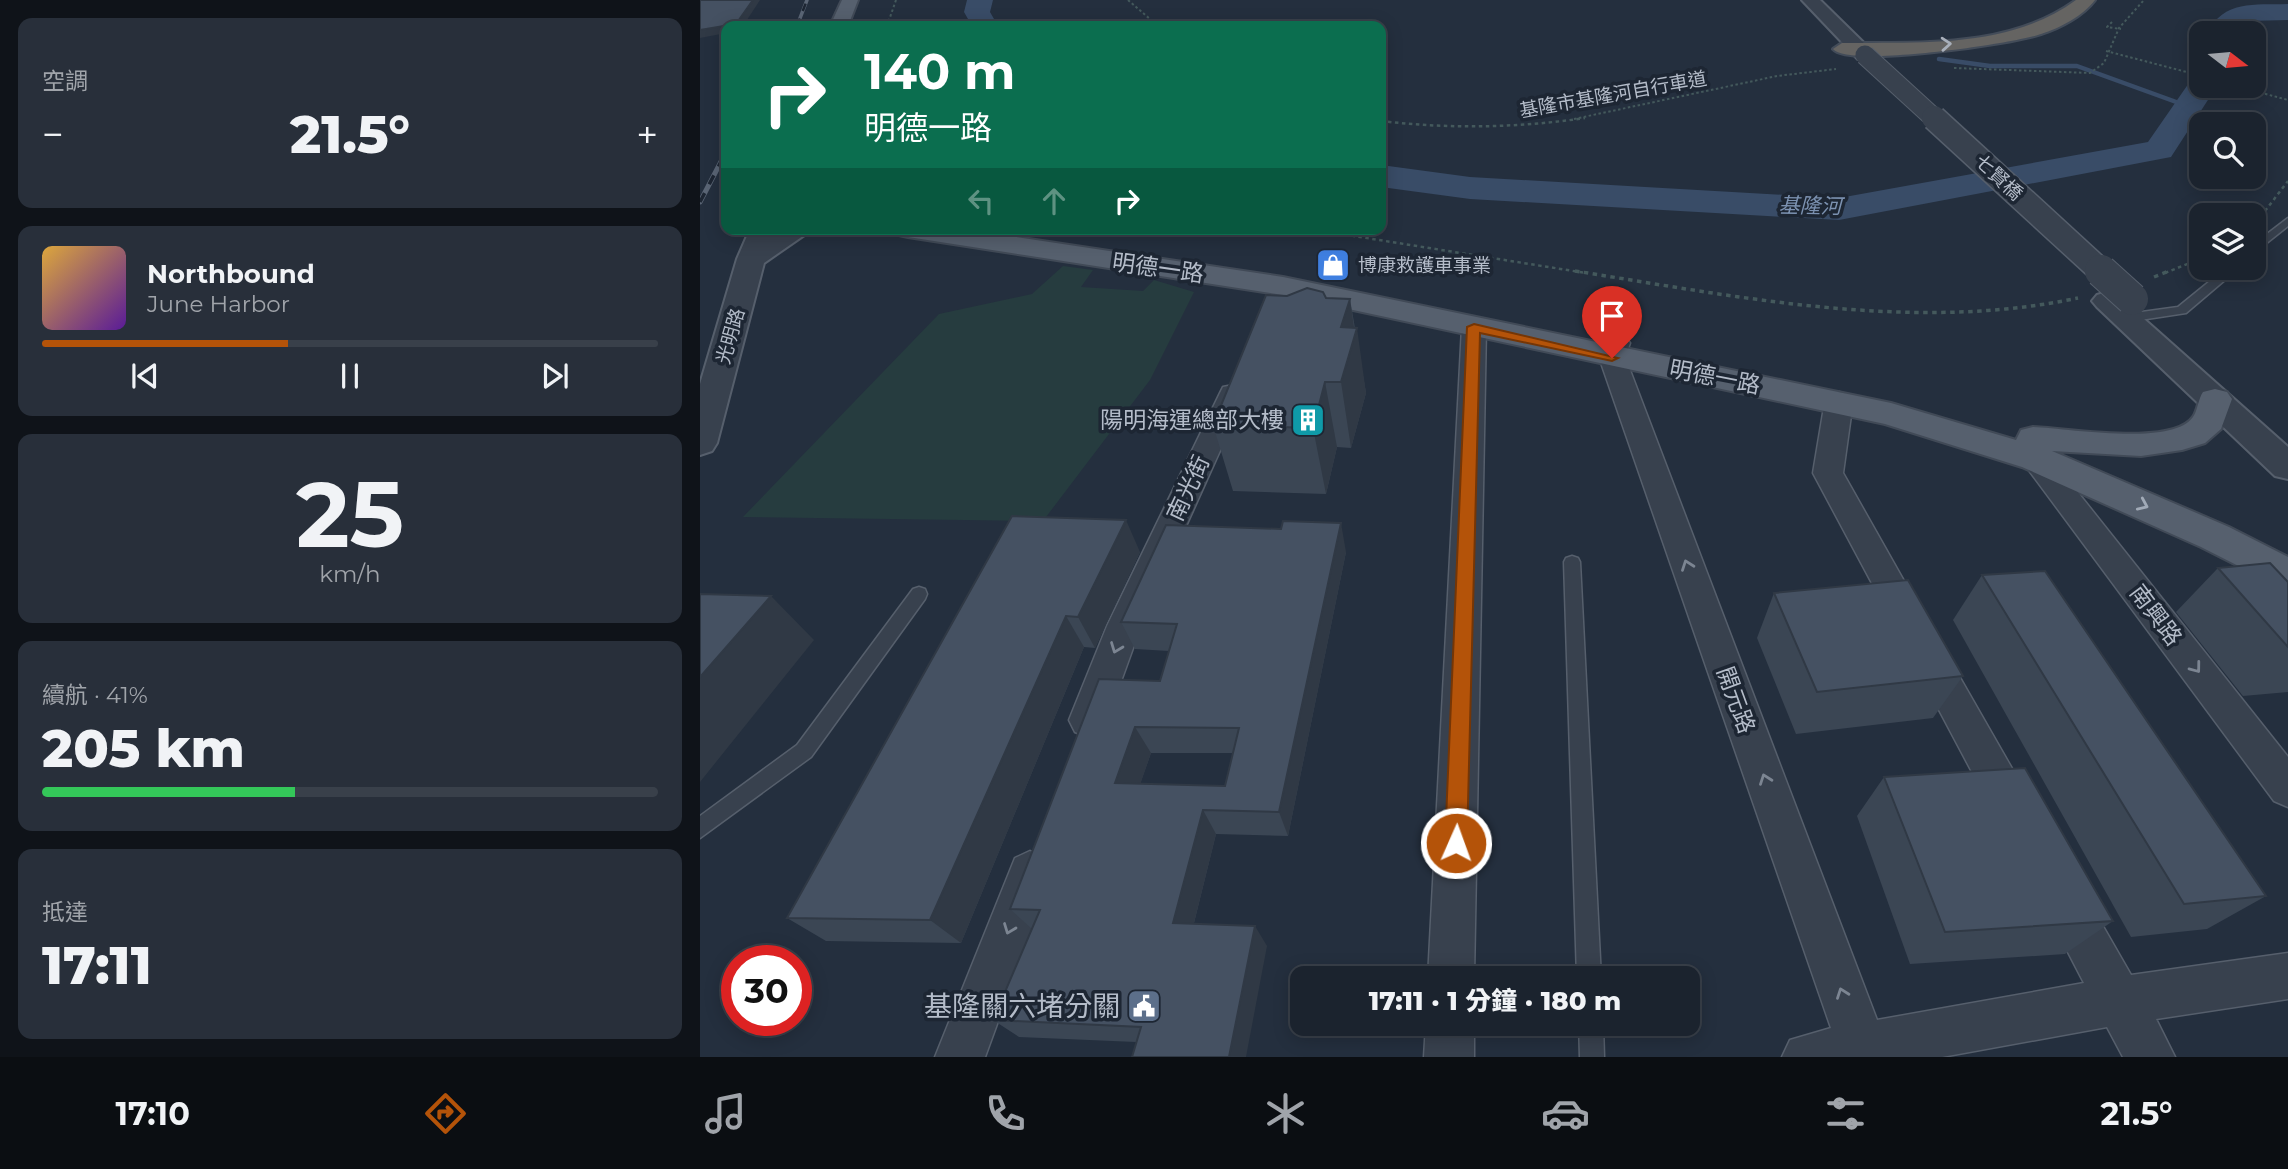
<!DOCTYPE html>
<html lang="zh-TW">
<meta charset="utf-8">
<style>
body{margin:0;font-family:Montserrat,"Noto Sans TC",sans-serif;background:#282f3a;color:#f1f3f6;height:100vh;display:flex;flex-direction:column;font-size:26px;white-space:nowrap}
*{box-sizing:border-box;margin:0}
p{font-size:23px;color:#a0a4aa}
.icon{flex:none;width:38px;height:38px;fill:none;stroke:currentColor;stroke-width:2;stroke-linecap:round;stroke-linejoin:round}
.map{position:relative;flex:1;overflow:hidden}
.side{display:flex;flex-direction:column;gap:18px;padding:18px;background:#0f1319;width:700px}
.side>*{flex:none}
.banner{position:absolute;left:21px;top:21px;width:665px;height:214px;border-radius:14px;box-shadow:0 4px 18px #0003,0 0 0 2px #39404a;background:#0b6e4f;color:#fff;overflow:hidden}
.needle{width:46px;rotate:106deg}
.buttons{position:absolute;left:1489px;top:21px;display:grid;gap:14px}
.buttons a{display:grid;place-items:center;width:77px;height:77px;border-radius:14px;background:#1b232e;box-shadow:0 4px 18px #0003,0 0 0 2px #39404a;font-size:35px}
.speed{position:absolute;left:21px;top:945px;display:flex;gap:14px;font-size:35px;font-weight:700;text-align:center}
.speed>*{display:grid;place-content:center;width:91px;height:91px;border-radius:50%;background:#1b232e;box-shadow:0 4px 18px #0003,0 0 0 2px #39404a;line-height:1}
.speed .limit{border:10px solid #d22;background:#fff;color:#111}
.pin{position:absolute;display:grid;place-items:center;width:60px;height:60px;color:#fff;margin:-72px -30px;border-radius:50% 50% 50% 0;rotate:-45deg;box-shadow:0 0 7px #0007}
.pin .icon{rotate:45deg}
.me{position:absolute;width:77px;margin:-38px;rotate:2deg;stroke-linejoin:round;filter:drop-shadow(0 0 5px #0008)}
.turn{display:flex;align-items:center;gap:24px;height:147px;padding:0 28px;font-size:32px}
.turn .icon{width:91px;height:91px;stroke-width:2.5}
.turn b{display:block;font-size:49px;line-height:60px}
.lanes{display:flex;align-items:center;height:66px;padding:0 28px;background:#0003;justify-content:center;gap:35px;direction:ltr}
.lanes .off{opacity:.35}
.big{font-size:52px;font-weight:800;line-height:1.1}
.side .widget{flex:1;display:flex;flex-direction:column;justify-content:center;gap:10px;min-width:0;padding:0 24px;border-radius:14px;background:#282f3a}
.side .dial{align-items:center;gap:0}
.dial b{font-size:91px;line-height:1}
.song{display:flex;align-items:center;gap:21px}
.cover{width:84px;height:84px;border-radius:10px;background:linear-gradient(135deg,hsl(40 70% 55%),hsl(270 70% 35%))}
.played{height:7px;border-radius:4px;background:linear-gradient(90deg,#b45309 40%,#39404a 40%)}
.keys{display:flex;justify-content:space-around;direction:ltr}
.heat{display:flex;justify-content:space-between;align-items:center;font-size:38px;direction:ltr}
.charge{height:10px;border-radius:5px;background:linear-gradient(90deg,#34c759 41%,#39404a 0)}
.trip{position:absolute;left:590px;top:966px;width:410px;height:70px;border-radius:14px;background:#1b232e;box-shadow:0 4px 18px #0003,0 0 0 2px #39404a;font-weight:800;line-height:70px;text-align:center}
.dock{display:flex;height:112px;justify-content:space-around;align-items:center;background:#0b0e12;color:#a0a4aa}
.dock .icon{width:49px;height:49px}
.dock .on{color:#b45309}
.dock b{font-size:32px;color:#f1f3f6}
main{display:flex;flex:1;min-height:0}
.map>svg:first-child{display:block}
.green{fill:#263c3f}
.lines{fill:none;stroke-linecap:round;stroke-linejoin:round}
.stream{stroke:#394c67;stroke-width:4.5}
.river{fill:#394c67;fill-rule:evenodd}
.service-casing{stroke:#565f6c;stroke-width:3}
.minor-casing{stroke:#565f6c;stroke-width:3}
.tertiary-casing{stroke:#565f6c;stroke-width:4}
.primary-casing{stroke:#414a57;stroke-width:4}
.trunk-casing{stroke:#434c59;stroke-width:4}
.path-far2{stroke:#44595c;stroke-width:2;stroke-dasharray:2.5 2.5;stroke-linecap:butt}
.path-far1{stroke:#44595c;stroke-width:2.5;stroke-dasharray:3.5 3.5;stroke-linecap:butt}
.path{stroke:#44595c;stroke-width:3.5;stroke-dasharray:4.5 4.5;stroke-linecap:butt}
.service{fill:#38414e;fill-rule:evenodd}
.minor{fill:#38414e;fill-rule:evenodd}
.tertiary{fill:#38414e;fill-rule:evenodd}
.primary{fill:#56606e;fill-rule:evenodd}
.trunk{fill:#656462;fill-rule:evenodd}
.rail-far1-casing{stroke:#5a6575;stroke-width:3.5}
.rail-casing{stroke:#5a6575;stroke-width:5}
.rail-far1{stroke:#1d2633;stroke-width:2.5;stroke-dasharray:8;stroke-linecap:butt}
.rail{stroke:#1d2633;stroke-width:3.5;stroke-dasharray:10;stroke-linecap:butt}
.tertiary-bridge-far2-casing{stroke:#565f6c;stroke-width:21;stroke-linecap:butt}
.tertiary-bridge-far1-casing{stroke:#565f6c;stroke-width:27;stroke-linecap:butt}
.tertiary-bridge-casing{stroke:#565f6c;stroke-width:34;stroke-linecap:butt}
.tertiary-bridge-far2{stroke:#38414e;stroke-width:19}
.tertiary-bridge-far1{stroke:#38414e;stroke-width:24}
.tertiary-bridge{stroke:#38414e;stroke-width:32}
.wall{fill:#3b4654;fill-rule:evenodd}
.shaded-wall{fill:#303945}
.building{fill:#455162;stroke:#303945;stroke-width:2;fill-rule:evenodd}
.oneway{stroke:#a8afba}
.oneway2{stroke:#a1aab7}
.oneway3{stroke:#7c8592}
.route{fill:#b45309;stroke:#753606;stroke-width:2}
.labels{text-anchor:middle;stroke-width:7;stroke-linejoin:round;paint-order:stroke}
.far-street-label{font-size:19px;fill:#b4bcc9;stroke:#1d2633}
.far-poi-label{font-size:19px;fill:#b4bcc9;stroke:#1d2633;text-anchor:start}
.far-water-label{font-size:21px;font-style:italic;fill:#7c92b1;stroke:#1d2633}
.street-label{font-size:23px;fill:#b4bcc9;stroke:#1d2633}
.poi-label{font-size:23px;fill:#b4bcc9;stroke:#1d2633;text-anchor:end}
.near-poi-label{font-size:28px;fill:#b4bcc9;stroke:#1d2633;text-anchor:end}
</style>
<main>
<section class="side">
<div class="widget"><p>空調</p>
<div class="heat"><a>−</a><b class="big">21.5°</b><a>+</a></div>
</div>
<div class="widget">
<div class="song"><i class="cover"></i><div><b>Northbound</b><p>June Harbor</p></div></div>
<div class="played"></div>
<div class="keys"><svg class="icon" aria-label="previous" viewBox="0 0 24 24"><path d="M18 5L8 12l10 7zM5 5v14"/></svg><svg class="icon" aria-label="pause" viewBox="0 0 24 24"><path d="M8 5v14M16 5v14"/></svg><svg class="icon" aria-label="next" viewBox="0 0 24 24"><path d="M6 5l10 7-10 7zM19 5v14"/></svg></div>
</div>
<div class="widget dial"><b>25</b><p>km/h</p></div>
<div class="widget"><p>續航 · 41%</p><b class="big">205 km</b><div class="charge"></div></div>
<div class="widget"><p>抵達</p><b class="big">17:11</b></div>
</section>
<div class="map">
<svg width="1588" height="1057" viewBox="0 0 1588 1057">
<rect width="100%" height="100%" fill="#242f3e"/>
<polygon class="green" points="363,266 393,270 381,287 443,291 454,280 494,292 450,380 343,521 43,517 239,314 332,294"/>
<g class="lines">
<polyline class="stream" points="1239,59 1290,66 1377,66 1490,107"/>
<g class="river">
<polygon points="267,0 293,0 290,12 298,26 272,26 264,12"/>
<path d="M1588 4V20L1548 21 1538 25 1534 33H1507C1524 0 1554 5 1588 4Z"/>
<polygon points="1502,77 1502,86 1517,86 1471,157 1139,220 770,199 681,187 681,165 770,177 1139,198 1448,142 1491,80"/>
</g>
<g class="service-casing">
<g id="service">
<polygon points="1588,218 1588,226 1554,253 1554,244"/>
<polygon points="1526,268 1539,268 1486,313 1427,322 1421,318 1427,314 1478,307"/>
<polygon points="872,556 878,558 880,562 901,978 877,978 864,562 866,558"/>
<polygon points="219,587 225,589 227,594 225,599 111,757 0,838 0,816 97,745 213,589"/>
<polygon points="879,1024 903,1024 904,1057 880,1057"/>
</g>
</g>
<g class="minor-casing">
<g id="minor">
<polygon points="774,320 783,322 786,327 774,978 728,978 762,327 765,322"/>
<polygon points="917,335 926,338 930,343 925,357 1177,1020 1384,983 1343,904 1349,888 1365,882 1381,888 1431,975 1588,953 1588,999 1456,1019 1475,1057 1423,1057 1407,1027 1242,1057 1082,1057 1090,1040 1131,1028 899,357 908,338"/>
<polygon points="533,385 543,387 546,393 441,626 407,720 401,732 388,737 375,732 369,720 407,626 520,393 523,387"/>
<polygon points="1139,392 1149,395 1153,401 1143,473 1226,620 1221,630 1209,634 1197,630 1113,473 1125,401 1129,395"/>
<polygon points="1335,448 1345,451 1588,757 1588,807 1574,801 1325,465 1320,458 1325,451"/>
<polygon points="1230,644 1243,648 1326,793 1332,807 1326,821 1312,826 1298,821 1212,659 1217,648"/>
<polygon points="330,851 345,858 352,873 285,1057 235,1057 315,858"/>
<polygon points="726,1024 774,1024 774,1057 724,1057"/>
</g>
</g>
<g class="tertiary-casing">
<g id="tertiary">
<polygon points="1102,0 1120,0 1172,51 1174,55 1172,59 1158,59"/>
<polygon points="50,229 76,229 74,233 81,229 113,229 64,263 17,443 12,451 0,455 0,384 37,259"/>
<polygon points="1407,292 1417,295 1588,447 1588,479 1575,476 1397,307 1392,301 1397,295"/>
</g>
</g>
<g class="primary-casing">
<g id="primary">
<polygon points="142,0 158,0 148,26 130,26"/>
<path d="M195 229H262L583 277 1191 403 1316 440 1321 430 1333 427C1367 428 1472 447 1493 417 1498 410 1498 399 1503 392L1515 389 1527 392 1532 399 1521 429 1505 443 1482 450 1441 456 1352 451 1529 527 1588 557V591L1501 547 1322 467 1185 424 583 295 208 237 199 235Z"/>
</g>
</g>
<g class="trunk-casing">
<path id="trunk" d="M1376 0H1395C1383 16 1360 28 1341 34 1313 44 1148 68 1133 49L1142 43C1221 42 1309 49 1376 0Z"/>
</g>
<g class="path-far2">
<polyline points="428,0 458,26"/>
<polyline points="1412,22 1407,27 1421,29"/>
<polyline points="187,26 196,0"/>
<polyline points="1406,51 1502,76"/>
<polyline points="1254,68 1390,73 1404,63 1419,28 1444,0"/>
<polyline points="1536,86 1588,100"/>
<polyline points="874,119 1077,76 1136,69"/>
</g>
<g class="path-far1">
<path d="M681 121C749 129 817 128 885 118"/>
<polyline points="1565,211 1588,181"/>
<polyline points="610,229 886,273"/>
<polyline points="1465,273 1502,258"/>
</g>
<g class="path">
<path d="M875 271C1040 297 1212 333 1378 298"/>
<polyline points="1454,277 1469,271"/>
</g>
<use href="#service" class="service"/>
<use href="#minor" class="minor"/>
<use href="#tertiary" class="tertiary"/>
<use href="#primary" class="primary"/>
<use href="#trunk" class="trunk"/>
<g class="rail-far1-casing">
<polyline id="rail-far1" points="97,26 107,0"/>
</g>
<g class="rail-casing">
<polyline id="rail" points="0,202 26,152"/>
</g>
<use href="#rail-far1" class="rail-far1"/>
<use href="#rail" class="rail"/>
<g class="tertiary-bridge-far2-casing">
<polyline id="tertiary-bridge-far2" points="1165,55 1235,119"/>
</g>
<g class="tertiary-bridge-far1-casing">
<polyline id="tertiary-bridge-far1" points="1234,118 1403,273"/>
</g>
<g class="tertiary-bridge-casing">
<polyline id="tertiary-bridge" points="1401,271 1432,299"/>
</g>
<use href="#tertiary-bridge-far2" class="tertiary-bridge-far2"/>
<use href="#tertiary-bridge-far1" class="tertiary-bridge-far1"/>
<use href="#tertiary-bridge" class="tertiary-bridge"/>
</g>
<g class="wall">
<polygon points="587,296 650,299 666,393 651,448 637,447 626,494 533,491 513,425"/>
<polygon points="312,516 440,552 395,648 384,647 261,943 126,941 87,918"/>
<path d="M646 552 588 836 516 834 494 923 567 946 436 1042 319 1037 293 1020 332 929 310 909 460 681 469 651 435 649 421 622ZM451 753H533L525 786 440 784Z"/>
<polygon points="1518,568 1588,582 1588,692 1543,696 1476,612"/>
<polygon points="1282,575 1566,896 1507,929 1431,937 1253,620"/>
<polygon points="1074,593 1263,676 1233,718 1096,734 1057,638"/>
<polygon points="1184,777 1413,921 1365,954 1210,964 1157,816"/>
</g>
<g class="shaded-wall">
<polygon points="53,0 60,0 43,26 26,26 26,33 0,38 0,30"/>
<polygon points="650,299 655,335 657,328 666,393 651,448 641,382 641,327"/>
<polygon points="625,382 637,447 626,494 613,428"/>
<polygon points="426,520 440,552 395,648 378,617"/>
<polygon points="641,523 646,552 588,836 579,812"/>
<polygon points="71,596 114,640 0,782 0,677"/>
<polygon points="366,616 384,647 261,943 230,920"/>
<polygon points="435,727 451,753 432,808 415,783"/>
<polygon points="503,810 516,834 489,943 473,923"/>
<polygon points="555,926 567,946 546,1057 529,1057"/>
</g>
<g class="building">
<polygon points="0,0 53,0 36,24 0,30"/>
<polygon points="607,288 623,292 626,298 650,299 641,327 657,328 641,382 625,382 613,428 513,425 566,295 587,296"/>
<polygon points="312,516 426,520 378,617 366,616 230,920 87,918"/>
<path d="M583 521 641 523 579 812 503 810 473 923 555 926 529 1057H432L441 1027 293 1020 340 910 310 909 399 679 460 681 477 624 421 622 466 525 581 529ZM435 727 539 728 525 786 415 783Z"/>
<polygon points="1570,563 1588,582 1588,647 1518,568"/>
<polygon points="1345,571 1566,896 1484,904 1282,575"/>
<polygon points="1208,580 1263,676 1117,692 1074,593"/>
<polygon points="0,594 71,596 0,677"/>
<polygon points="1325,768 1413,921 1245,932 1184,777"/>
</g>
<defs><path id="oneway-chevron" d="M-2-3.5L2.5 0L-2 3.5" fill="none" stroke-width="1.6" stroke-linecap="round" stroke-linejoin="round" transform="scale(1.75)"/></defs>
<use class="oneway" href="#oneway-chevron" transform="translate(1246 44) rotate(-4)"/>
<use class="oneway2" href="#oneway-chevron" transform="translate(1443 505) rotate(24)"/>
<g class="oneway3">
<use href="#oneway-chevron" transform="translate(987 565) rotate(-110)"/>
<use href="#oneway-chevron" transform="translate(416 648) rotate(111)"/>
<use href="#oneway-chevron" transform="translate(1496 668) rotate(53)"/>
<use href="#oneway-chevron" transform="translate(1065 779) rotate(-110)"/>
<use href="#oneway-chevron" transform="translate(309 929) rotate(111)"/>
<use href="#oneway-chevron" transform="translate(1142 993) rotate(-110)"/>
</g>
<polygon class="route" points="774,324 918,358 912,361 780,333 767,843 764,850 756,853 748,850 745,843 767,327"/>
<defs>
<g id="shop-square" transform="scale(1.75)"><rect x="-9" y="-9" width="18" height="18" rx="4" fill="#3f7fe0" stroke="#1d2633"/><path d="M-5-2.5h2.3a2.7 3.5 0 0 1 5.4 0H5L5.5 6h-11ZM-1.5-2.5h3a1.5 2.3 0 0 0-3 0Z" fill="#fff"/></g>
<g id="building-square" transform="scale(1.75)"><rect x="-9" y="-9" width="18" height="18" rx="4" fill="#0f9aa8" stroke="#1d2633"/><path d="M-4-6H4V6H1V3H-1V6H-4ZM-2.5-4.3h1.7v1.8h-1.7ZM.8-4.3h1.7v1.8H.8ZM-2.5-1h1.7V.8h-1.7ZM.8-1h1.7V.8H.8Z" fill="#fff"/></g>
<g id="civic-square" transform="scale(1.75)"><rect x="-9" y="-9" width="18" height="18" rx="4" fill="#5c6f8a" stroke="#1d2633"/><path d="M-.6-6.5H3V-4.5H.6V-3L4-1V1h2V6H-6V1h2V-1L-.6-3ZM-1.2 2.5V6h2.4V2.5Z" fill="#fff"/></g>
</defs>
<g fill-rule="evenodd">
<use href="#shop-square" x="633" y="265"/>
<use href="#building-square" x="608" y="420"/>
<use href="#civic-square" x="444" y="1006"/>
</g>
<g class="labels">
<g class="far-street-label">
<text transform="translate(913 94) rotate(-10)" y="7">基隆市基隆河自行車道</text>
<text transform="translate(1299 177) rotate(43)" y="7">七賢橋</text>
<text transform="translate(30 336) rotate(-74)" y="7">光明路</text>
</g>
<g class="far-poi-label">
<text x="658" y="272">博康救護車事業</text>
</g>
<g class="far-water-label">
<text transform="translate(1110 206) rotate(1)" y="7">基隆河</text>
</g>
<g class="street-label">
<text transform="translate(458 268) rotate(8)" y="8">明德一路</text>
<text transform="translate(1015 377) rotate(11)" y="8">明德一路</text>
<text transform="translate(488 488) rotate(-65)" y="8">南光街</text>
<text transform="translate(1456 615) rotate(53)" y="8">南興路</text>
<text transform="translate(1036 700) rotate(70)" y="8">開元路</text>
</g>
<g class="poi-label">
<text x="584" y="428">陽明海運總部大樓</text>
</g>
<g class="near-poi-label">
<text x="420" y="1016">基隆關六堵分關</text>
</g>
</g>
</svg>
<div class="buttons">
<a><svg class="needle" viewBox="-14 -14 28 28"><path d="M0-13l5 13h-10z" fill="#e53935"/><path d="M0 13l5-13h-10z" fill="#a0a4aa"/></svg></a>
<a><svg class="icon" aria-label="search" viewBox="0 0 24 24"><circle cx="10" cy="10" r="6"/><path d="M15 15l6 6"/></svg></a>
<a><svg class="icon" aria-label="layers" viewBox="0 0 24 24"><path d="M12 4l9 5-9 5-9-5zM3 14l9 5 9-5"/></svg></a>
</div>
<div class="speed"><div class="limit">30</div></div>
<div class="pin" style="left:912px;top:358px;background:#d93025"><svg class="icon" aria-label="arrive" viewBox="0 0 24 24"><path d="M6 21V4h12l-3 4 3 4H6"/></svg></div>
<svg class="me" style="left:756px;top:843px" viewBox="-20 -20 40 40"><circle r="17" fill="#b45309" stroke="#fff" stroke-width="3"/><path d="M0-11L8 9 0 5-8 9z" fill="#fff"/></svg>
<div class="trip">17:11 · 1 分鐘 · 180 m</div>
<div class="banner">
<div class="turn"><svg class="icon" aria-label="right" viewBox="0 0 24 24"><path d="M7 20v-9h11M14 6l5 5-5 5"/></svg><div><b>140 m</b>明德一路</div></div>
<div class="lanes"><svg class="icon off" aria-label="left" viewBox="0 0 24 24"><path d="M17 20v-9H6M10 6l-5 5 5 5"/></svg><svg class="icon off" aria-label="ahead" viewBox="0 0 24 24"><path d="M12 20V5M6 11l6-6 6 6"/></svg><svg class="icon" aria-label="right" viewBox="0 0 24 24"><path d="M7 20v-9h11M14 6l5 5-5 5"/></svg></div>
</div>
</div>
</main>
<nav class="dock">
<b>17:10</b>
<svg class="icon on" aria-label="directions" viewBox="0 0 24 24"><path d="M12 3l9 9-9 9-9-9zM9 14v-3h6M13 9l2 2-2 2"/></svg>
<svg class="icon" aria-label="music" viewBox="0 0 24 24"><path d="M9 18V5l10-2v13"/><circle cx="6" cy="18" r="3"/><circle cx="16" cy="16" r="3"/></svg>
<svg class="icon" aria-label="phone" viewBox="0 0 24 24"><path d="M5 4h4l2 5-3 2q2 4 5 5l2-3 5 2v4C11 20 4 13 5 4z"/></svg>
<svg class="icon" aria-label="climate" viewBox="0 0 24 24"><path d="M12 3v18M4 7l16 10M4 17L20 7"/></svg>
<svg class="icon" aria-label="car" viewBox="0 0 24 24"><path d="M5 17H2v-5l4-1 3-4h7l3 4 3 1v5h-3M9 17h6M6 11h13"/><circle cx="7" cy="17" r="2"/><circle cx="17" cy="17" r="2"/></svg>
<svg class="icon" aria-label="filters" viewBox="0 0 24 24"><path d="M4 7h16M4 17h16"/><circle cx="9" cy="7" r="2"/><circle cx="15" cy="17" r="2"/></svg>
<b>21.5°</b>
</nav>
